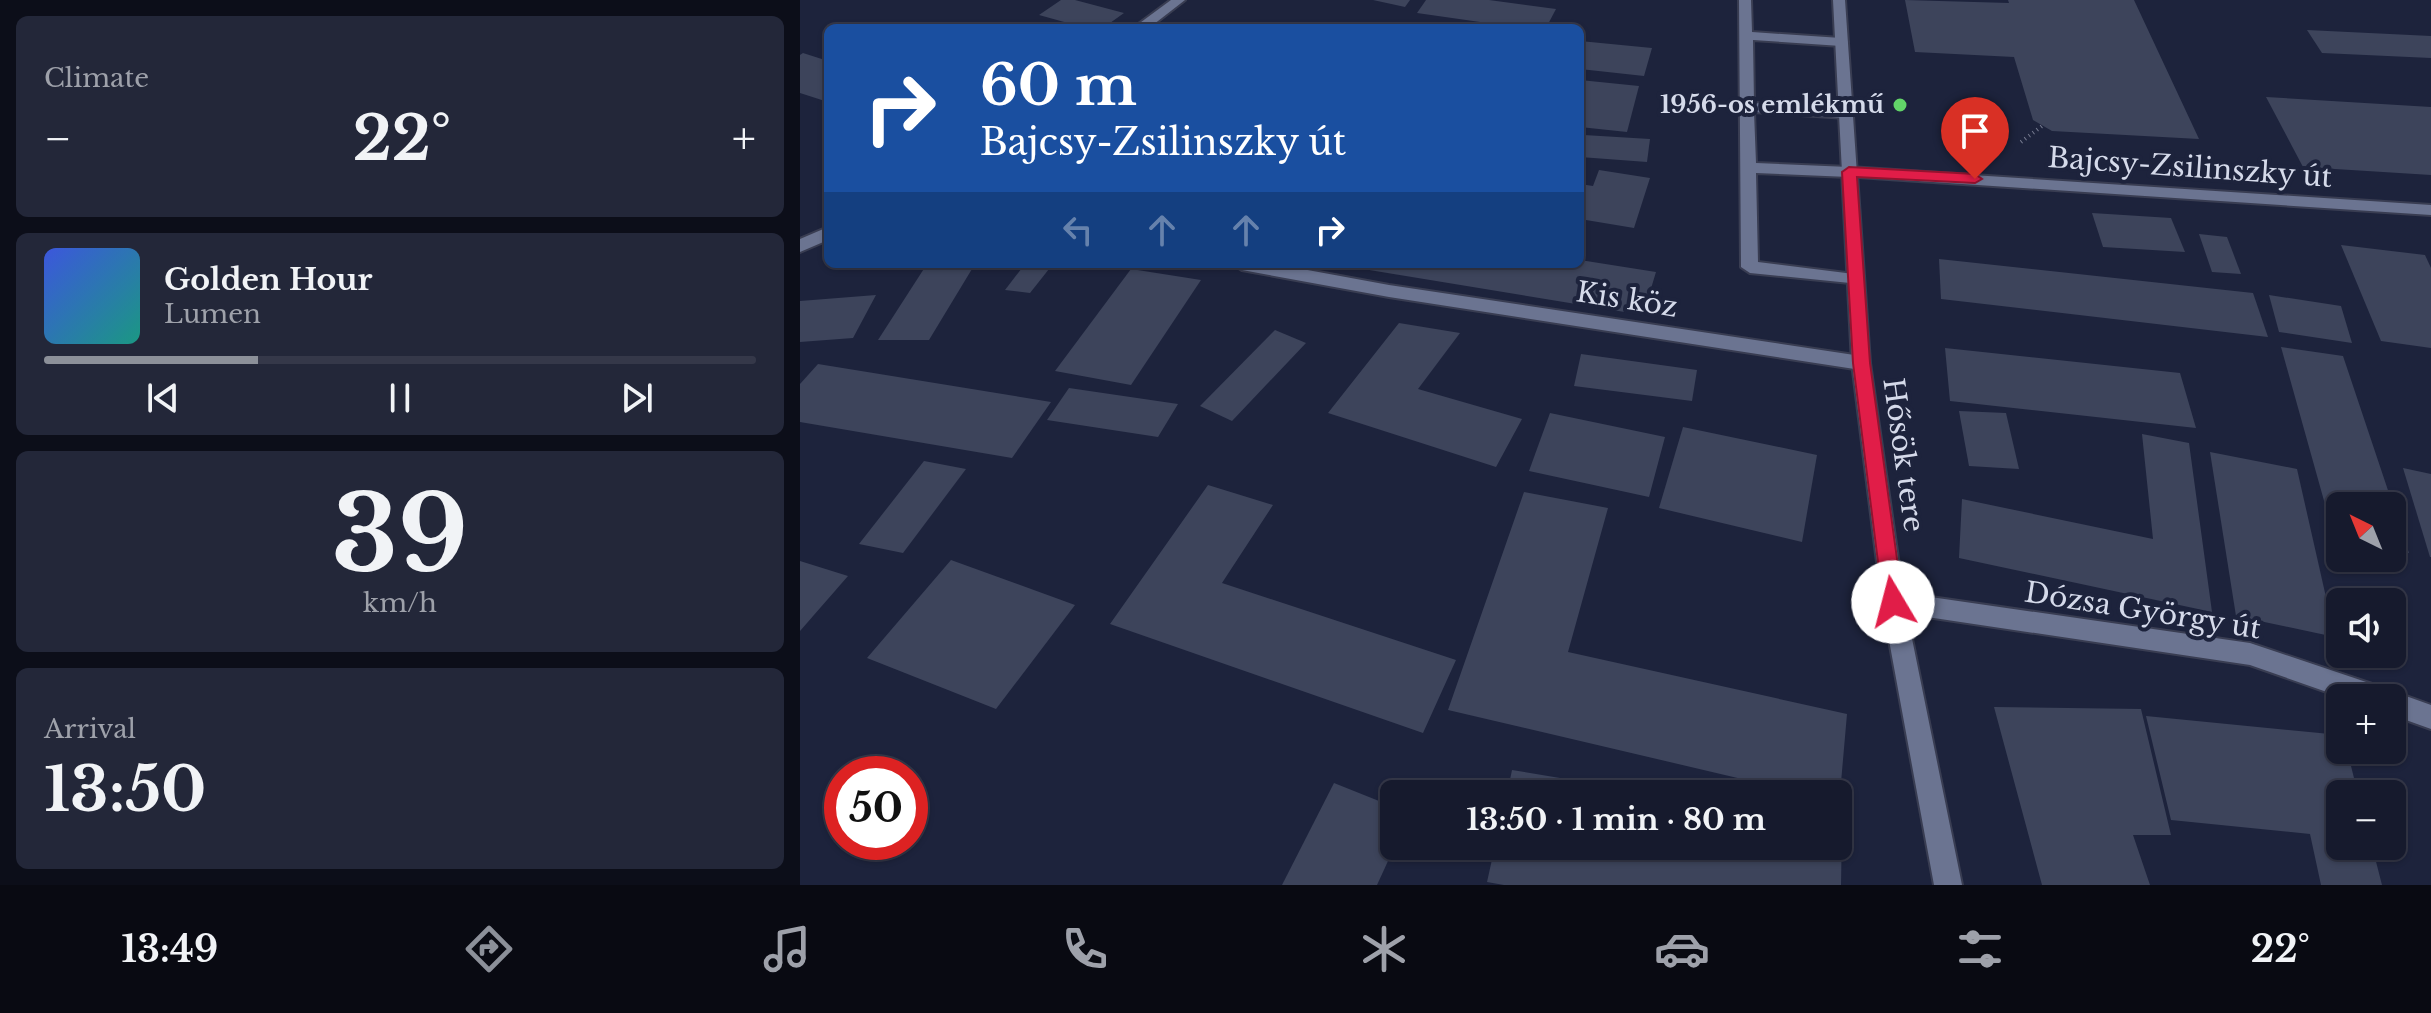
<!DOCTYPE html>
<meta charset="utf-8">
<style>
body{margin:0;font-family:"Libre Baskerville",serif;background:#232739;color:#f1f3f6;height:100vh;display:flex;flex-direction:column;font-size:30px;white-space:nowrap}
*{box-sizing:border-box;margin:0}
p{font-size:26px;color:#9ea1aa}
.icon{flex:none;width:44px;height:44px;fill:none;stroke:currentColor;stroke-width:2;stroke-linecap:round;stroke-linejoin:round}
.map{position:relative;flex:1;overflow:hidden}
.sheet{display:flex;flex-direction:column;gap:16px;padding:16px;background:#0c0e19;width:800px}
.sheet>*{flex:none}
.banner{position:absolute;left:24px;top:24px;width:760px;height:244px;border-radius:12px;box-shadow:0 2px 6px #0004,0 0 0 2px #353849;background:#1a4fa0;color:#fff;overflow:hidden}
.needle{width:52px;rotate:317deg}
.tools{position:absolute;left:1526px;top:492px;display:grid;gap:16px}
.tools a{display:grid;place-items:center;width:80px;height:80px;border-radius:12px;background:#161a2d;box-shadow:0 2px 6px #0004,0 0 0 2px #353849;font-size:40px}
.speed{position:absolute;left:24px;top:756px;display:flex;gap:16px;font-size:40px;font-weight:700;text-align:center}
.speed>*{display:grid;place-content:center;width:104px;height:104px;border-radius:50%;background:#161a2d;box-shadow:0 2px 6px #0004,0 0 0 2px #353849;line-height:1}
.speed .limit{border:12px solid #d22;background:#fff;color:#111}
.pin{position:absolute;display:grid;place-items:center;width:68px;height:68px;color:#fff;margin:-82px -34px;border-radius:50% 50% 50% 0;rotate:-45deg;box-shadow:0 0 8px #0007}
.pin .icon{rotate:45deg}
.me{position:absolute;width:88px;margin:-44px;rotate:352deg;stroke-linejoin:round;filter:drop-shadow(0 0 6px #0008)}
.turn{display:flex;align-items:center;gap:28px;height:168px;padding:0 24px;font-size:36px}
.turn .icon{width:104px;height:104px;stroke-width:2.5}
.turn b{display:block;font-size:56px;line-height:68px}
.lanes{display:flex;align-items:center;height:76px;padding:0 24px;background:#0003;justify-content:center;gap:40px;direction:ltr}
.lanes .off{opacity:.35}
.big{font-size:60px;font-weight:700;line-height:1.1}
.sheet .tile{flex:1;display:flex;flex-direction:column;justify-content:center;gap:12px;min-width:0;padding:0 28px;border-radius:12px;background:#232739}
.sheet .dial{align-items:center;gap:0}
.dial b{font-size:104px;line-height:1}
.song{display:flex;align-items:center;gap:24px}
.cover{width:96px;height:96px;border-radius:12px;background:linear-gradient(135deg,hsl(230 70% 55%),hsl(170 70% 35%))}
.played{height:8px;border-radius:4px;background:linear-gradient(90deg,#8c9099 30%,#353849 30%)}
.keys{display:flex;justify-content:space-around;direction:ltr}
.heat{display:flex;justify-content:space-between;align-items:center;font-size:44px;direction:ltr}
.trip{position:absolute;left:580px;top:780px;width:472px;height:80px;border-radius:12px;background:#161a2d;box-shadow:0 2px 6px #0004,0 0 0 2px #353849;font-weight:700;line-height:80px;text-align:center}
.tabs{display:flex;height:128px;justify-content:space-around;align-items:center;background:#090a12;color:#9ea1aa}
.tabs .icon{width:56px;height:56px}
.tabs .selected{color:#8c9099}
.tabs b{font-size:36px;color:#f1f3f6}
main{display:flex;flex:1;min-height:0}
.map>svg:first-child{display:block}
.building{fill:#3d445b}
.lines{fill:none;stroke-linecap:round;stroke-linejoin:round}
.service-casing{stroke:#393d52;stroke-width:4}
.minor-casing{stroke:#393d52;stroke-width:4}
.secondary-casing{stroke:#393d52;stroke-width:4}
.path{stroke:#767b90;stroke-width:4;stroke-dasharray:1 4;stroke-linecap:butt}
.service{fill:#6b7491;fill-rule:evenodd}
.minor{fill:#6b7491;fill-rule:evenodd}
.secondary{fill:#6b7491;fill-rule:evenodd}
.route{fill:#e11d48;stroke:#92132f;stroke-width:2}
.poi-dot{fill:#62d469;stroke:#1d233c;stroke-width:3}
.labels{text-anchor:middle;stroke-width:8;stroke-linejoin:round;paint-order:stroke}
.far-poi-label{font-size:24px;font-weight:bold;fill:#d5daea;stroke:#1d233c;text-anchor:end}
.street-label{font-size:28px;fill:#d5daea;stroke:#1d233c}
</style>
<main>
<section class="sheet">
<div class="tile"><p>Climate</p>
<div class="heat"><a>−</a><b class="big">22°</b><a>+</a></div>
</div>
<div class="tile">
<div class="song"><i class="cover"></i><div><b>Golden Hour</b><p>Lumen</p></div></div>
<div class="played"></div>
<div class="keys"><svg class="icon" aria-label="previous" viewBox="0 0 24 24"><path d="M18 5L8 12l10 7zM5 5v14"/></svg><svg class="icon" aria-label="pause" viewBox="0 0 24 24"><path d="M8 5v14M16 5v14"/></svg><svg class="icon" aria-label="next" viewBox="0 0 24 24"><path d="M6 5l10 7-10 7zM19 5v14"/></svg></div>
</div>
<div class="tile dial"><b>39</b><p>km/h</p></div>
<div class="tile"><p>Arrival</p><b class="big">13:50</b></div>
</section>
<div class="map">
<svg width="1631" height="885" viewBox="0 0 1631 885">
<rect width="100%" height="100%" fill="#1d233c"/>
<g class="building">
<polygon points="261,0 275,0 324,13 303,28 271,28 275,25 239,15"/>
<polygon points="573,0 610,0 605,7"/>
<polygon points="626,0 689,0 756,9 746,28 722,28 617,13"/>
<polygon points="1105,0 1209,3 1208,0 1334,0 1399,139 1252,131 1233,120 1214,57 1115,52"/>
<polygon points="625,22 661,26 661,28 621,28"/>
<polygon points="1507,30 1631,36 1631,58 1522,53"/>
<polygon points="780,41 852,48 844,76 780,69"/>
<polygon points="3,53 28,61 28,102 0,93 0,55"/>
<polygon points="780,80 839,86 827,132 780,127"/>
<polygon points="1466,97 1631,107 1631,175 1503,167"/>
<polygon points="784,135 850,139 847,162 780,157"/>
<polygon points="799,170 850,178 834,228 780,219 780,184 793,186"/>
<polygon points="1292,213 1371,218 1385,252 1303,247"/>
<polygon points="1399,234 1427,237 1441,274 1412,272"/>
<polygon points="1541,245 1625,255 1631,268 1631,348 1581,341"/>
<polygon points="1139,259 1453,293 1468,337 1141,299"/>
<polygon points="780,260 856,272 843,315 551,267 552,264 780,264"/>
<polygon points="127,264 175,264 129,340 78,340"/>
<polygon points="225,264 253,264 230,293 205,290"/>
<polygon points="331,269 401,280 331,385 255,371"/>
<polygon points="76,295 53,338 0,342 0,301"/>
<polygon points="1469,295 1541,306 1552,343 1479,332"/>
<polygon points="599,323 660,333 618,389 722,419 696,467 528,413"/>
<polygon points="475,330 506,343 432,421 400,406"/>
<polygon points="1481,347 1543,356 1609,553 1592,550 1592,506 1540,506 1540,541 1535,540"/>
<polygon points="1145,348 1380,373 1396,428 1150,401"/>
<polygon points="781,354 897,370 892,401 774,386"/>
<polygon points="18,364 251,402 212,458 0,422 0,384"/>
<polygon points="269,388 378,404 358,437 247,420"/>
<polygon points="1159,411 1206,413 1219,469 1169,466"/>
<polygon points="750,413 865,437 849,497 729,471"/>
<polygon points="883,427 1017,455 1002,542 859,508"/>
<polygon points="1342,434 1389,443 1412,612 1159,558 1162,499 1353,539"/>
<polygon points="1410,452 1497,469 1535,637 1436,616"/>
<polygon points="124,461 166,469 103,553 59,544"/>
<polygon points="1603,468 1631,474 1631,557 1630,557"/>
<polygon points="408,485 473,505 422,583 656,660 623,733 310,624"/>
<polygon points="724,492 808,508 768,652 1047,714 1040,794 1006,794 648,710"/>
<polygon points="151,560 275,605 196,709 67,658"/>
<polygon points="0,561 48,576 0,631"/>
<polygon points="1194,707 1341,709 1371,835 1333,835 1350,885 1242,885"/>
<polygon points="1346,716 1540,735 1540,750 1547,750 1558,794 1540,794 1540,846 1572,846 1582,885 1521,885 1510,834 1371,820"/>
<polygon points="712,770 844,792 844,794 707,794"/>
<polygon points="534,783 594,807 594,848 577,885 482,885"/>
<polygon points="1038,826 1042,827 1041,885 704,885 687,882 695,846 1038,846"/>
</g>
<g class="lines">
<g class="service-casing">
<polygon id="service" points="939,0 951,0 952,32 1041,38 1048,42 1041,46 953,40 954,103 1046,110 1053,114 1046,118 954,112 956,163 1049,167 1057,172 1049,177 956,173 958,262 1054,274 1063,280 1060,284 950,273 941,267"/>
</g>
<g class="minor-casing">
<g id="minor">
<polygon points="371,0 385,0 349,28 333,28"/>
<polygon points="1049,167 1631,205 1631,215 1043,176 1041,172"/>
<polygon points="28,227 28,240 0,252 0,239"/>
<polygon points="433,264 475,264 589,285 1061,356 1070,363 1061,370 589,297 442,270"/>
</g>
</g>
<g class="secondary-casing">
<polygon id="secondary" points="1033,0 1045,0 1070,363 1103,593 1450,643 1578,686 1588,693 1592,691 1631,705 1631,729 1592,715 1592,698 1544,698 1450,665 1107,614 1162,885 1134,885 1082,602 1052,363"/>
</g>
<polyline class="path" points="1221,142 1242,126"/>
<use href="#service" class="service"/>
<use href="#minor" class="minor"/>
<use href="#secondary" class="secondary"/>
</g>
<polygon class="route" points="1049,167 1175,174 1182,179 1175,183 1057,177 1070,363 1103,602 1100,608 1093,611 1086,608 1083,602 1053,363 1042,172"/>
<circle class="poi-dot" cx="1100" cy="105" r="8"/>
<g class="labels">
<g class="far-poi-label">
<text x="1084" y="113">1956-os emlékmű</text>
</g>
<g class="street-label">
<text transform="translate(1390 167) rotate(4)" y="10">Bajcsy-Zsilinszky út</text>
<text transform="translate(827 299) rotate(9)" y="10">Kis köz</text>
<text transform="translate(1104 455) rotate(82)" y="10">Hősök tere</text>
<text transform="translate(1343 610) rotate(9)" y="10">Dózsa György út</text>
</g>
</g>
</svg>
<div class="tools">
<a><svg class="needle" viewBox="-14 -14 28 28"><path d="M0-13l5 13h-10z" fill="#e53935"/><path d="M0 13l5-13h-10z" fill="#9ea1aa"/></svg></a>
<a><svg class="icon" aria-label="sound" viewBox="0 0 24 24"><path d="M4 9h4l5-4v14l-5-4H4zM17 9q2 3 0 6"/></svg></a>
<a>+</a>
<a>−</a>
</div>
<div class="speed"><div class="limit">50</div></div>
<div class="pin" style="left:1175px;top:179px;background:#d93025"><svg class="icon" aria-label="arrive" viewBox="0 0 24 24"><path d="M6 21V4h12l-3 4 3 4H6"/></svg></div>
<svg class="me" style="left:1093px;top:602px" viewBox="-20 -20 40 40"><circle r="19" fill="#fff"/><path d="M0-13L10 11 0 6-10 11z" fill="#e11d48"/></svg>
<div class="trip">13:50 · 1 min · 80 m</div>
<div class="banner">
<div class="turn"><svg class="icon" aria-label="right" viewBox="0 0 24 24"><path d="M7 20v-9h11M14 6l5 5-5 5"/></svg><div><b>60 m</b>Bajcsy-Zsilinszky út</div></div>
<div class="lanes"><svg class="icon off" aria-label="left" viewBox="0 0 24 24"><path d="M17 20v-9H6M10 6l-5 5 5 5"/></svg><svg class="icon off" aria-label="ahead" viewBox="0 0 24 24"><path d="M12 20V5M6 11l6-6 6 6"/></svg><svg class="icon off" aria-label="ahead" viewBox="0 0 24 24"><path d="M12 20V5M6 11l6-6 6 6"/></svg><svg class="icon" aria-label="right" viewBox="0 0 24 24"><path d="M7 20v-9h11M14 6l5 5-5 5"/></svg></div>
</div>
</div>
</main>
<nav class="tabs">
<b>13:49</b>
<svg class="icon selected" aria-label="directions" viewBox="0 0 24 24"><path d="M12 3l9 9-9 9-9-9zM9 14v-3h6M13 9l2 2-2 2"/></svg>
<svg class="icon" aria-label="music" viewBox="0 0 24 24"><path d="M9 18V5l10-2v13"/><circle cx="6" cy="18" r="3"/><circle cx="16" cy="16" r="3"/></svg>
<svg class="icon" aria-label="phone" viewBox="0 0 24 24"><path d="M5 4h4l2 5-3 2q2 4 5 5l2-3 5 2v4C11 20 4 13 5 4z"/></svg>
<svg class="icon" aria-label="climate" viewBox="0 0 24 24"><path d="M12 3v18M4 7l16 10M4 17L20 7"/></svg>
<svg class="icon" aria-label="car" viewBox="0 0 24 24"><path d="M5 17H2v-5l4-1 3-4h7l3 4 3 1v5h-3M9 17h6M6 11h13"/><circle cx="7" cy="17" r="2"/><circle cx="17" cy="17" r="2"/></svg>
<svg class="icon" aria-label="filters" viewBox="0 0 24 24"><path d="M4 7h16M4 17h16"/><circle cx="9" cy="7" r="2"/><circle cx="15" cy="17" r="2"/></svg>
<b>22°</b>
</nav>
